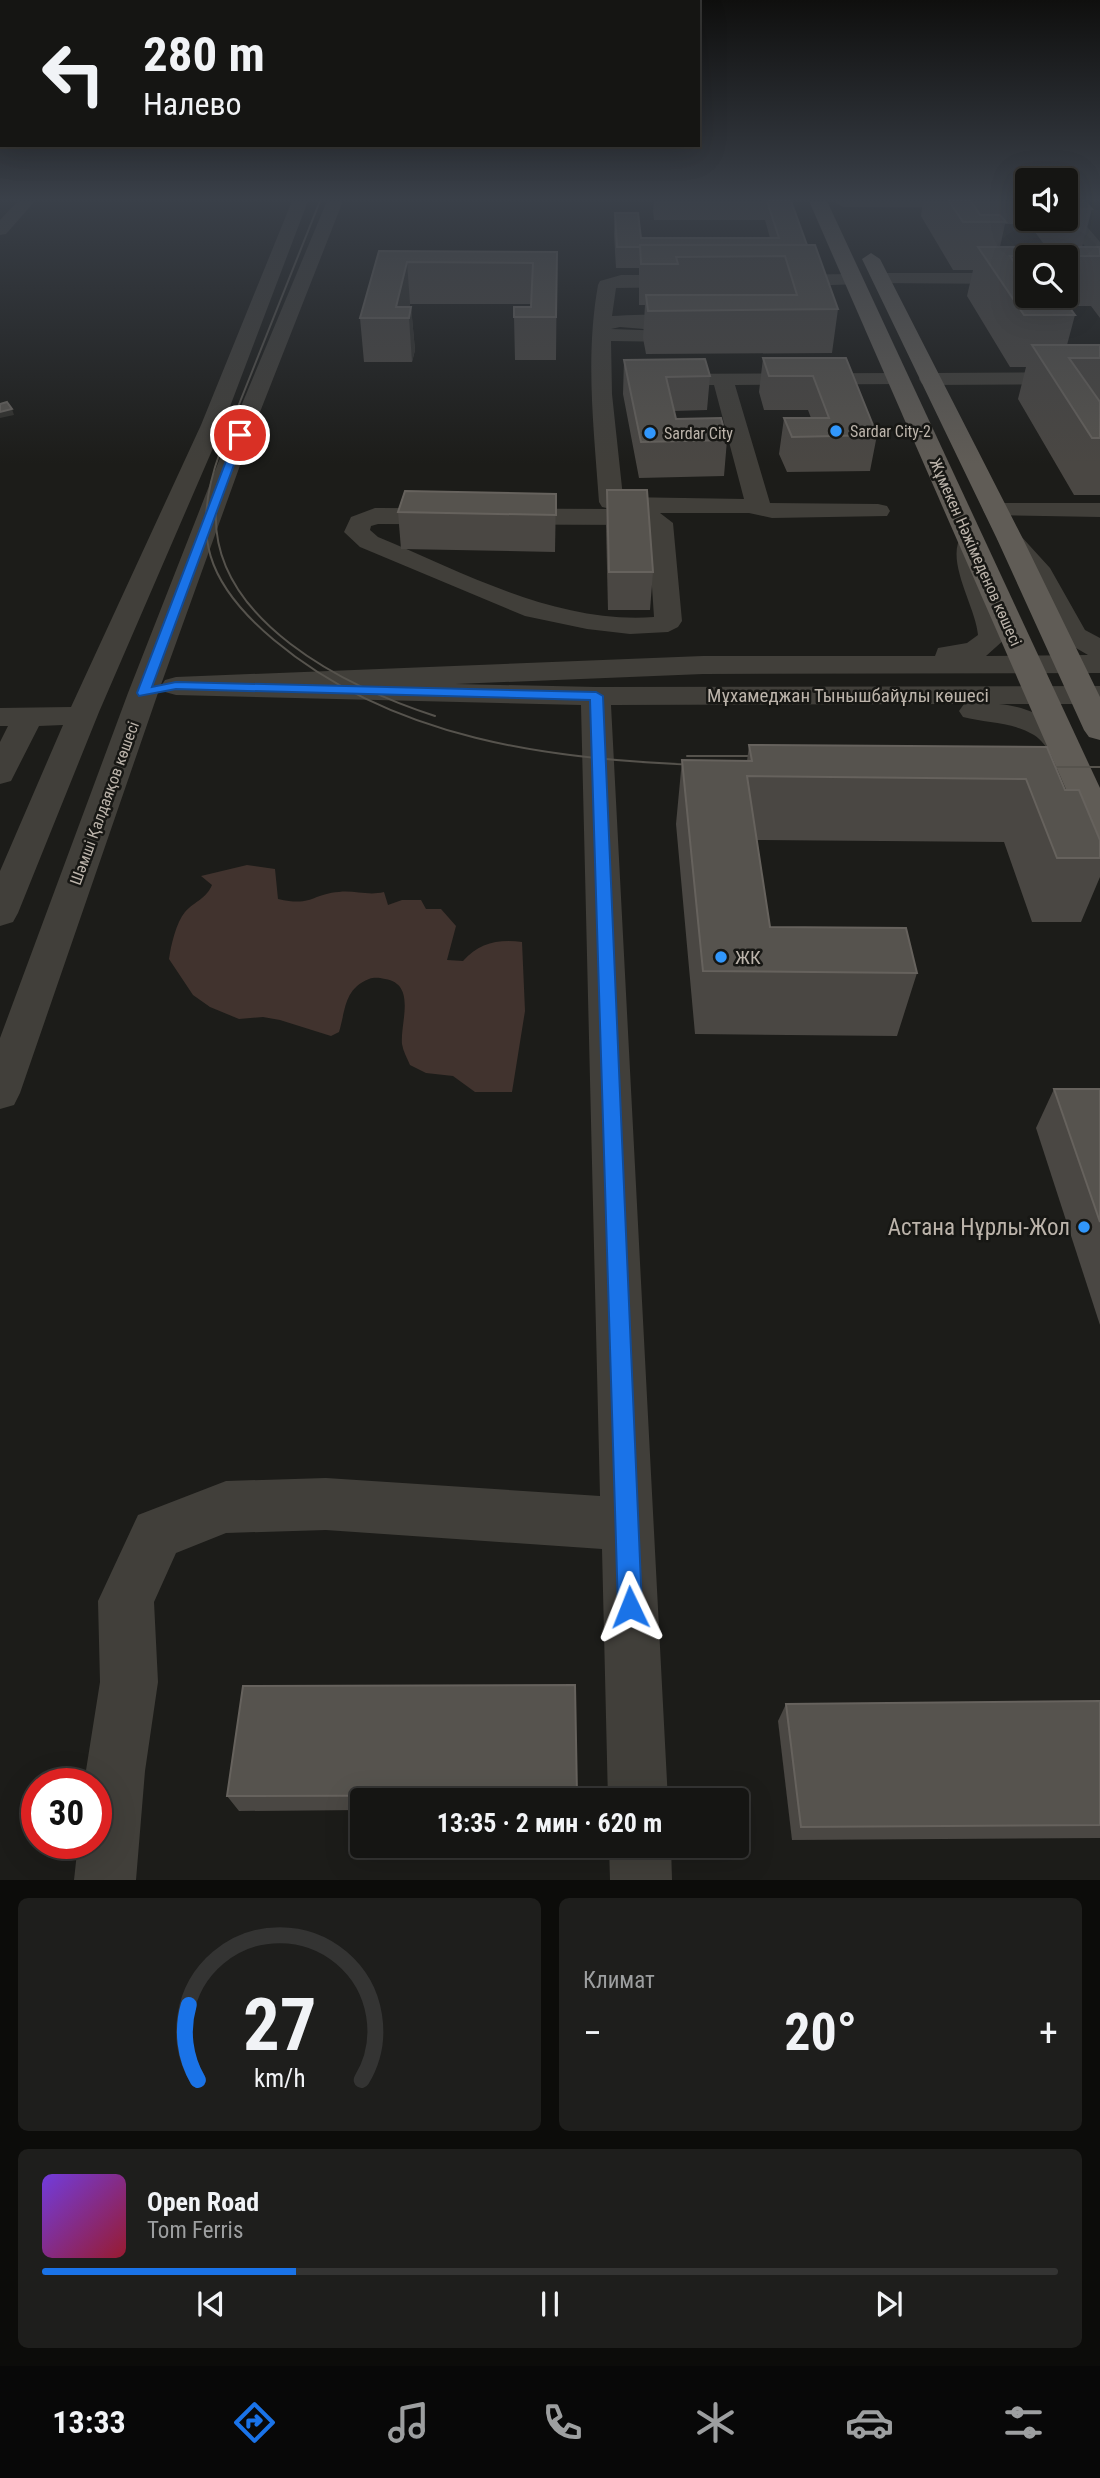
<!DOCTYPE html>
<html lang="ru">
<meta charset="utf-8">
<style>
body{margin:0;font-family:"Roboto Condensed",sans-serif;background:#1e1e1c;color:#f1f3f6;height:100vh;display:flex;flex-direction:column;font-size:26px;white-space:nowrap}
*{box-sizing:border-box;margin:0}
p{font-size:23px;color:#9d9fa0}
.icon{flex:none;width:38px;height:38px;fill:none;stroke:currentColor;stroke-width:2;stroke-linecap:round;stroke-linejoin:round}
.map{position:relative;height:1880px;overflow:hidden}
.panel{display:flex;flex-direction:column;gap:18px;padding:18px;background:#0c0c0a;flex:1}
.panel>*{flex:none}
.banner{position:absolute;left:0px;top:0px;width:700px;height:147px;box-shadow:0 7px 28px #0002,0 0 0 2px #343433;background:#151513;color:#f1f3f6;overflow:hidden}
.buttons{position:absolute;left:1015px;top:168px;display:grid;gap:14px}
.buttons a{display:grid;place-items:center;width:63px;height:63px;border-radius:7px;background:#151513;box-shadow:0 7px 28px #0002,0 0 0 2px #343433;font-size:35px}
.speed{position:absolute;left:21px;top:1768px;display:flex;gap:14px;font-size:35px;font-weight:700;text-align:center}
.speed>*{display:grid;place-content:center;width:91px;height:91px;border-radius:50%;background:#151513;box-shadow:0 7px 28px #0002,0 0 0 2px #343433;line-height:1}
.speed .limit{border:10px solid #d22;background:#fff;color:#111}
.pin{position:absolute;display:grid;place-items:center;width:60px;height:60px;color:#fff;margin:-30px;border:4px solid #fff;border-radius:50%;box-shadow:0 2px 7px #0007}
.me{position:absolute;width:77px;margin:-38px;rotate:358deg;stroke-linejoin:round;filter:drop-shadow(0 0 5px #0008)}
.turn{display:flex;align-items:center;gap:24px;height:147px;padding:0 28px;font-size:32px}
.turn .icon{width:91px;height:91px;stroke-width:2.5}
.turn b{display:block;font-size:49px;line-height:60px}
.big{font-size:52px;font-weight:700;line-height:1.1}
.panel .tile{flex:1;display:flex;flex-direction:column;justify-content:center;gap:10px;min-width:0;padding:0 24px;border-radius:10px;background:#1e1e1c}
.panel .dial{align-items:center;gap:0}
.dial svg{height:182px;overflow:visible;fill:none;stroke:#343433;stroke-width:7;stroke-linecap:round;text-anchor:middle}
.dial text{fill:#f1f3f6;stroke:none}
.song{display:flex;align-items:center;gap:21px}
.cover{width:84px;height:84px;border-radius:10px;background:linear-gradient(135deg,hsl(260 70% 55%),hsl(350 70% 35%))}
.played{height:7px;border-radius:4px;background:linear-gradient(90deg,#1a73e8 25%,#343433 25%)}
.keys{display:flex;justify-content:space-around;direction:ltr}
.heat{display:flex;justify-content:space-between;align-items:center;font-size:38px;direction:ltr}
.panel .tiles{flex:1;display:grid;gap:18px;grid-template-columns:1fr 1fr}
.tile:last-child{grid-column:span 2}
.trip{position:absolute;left:350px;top:1788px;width:399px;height:70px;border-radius:7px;background:#151513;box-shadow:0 7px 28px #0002,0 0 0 2px #343433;font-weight:700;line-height:70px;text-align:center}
.dock{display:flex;height:112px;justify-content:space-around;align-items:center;background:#080808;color:#9d9fa0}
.dock .icon{width:49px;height:49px}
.dock .selected{color:#1a73e8}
.dock b{font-size:32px;color:#f1f3f6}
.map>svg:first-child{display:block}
.water{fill:#41332e}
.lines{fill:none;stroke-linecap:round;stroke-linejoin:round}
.minor{fill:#413f3a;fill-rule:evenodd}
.major{fill:#605c56;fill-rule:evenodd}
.tram{stroke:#56534d;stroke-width:2}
.wall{fill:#4a4743;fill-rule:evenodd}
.shaded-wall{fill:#32312d}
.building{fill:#56534e;stroke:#66625d;stroke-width:2}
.route{fill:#1a73e8;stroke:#114b97;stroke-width:2}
.poi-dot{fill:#3197fc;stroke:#171714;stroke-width:2.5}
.labels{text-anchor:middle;stroke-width:5;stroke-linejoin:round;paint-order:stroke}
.far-poi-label{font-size:16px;fill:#bcb4ab;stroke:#171714;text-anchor:start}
.far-street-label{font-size:16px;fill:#bcb4ab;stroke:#171714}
.street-label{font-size:19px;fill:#bcb4ab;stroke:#171714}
.poi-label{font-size:19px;fill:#bcb4ab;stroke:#171714;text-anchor:start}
.near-poi-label{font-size:23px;fill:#bcb4ab;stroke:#171714;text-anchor:end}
</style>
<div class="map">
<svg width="1100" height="1880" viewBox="0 0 1100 1880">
<rect width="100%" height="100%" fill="#1c1c19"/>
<path class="water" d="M247 865 275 869 278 899C313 907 311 894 339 892 354 890 368 896 384 892L388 905 402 900H421L426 909H441L456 926 447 960 463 961C479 943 498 939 522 942L525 1011 512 1092H475L453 1076 426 1073 410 1065C407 1058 403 1051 402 1044 400 1023 417 984 385 979 379 978 375 977 369 979 344 989 346 1009 339 1032L331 1036 280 1020 263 1017 239 1019 210 1007 193 995 169 959C171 945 176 923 185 912 195 901 206 899 212 885L201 876Z"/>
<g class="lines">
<g class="minor">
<polygon points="18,201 35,201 6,234 0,235 0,220"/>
<polygon points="292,201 308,201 223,425 99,712 18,913 13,922 0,926 0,871 63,725 39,726 11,781 0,784 0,742 8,726 0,726 0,708 71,707 201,425"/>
<polygon points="327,201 343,201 251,435 158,693 20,1093 14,1105 0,1109 0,1038 128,693 229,435"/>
<polygon points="1027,201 1027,208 843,207 835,202"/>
<polygon points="1066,208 1072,209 1100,242 1100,258 1094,257 1062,219 1066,219"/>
<polygon points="881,273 1027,273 1027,284 874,283 872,279 874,275"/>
<polygon points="852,274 861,280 859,284 780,287 771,281 780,275"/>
<path d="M621 275H687L696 281 687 287 616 288 612 316C634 315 675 310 690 330L682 340 675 342 611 341 612 394 623 497 744 499 714 385H660L652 384 649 379 652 374 898 373 906 374 909 379 906 384 735 385 770 503 878 504 887 506 890 511 887 516 772 518 749 513H660L673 523 682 621 678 627 668 632 630 634 587 629 525 616 360 547 344 532 351 517 375 508 611 509 602 507 599 502C594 429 585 358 598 285L600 281ZM620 327 668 331 611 329ZM378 524 643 525 648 527 654 617C556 624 465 573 378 537L370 530 371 526Z"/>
<polygon points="1100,372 1100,384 930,385 922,384 919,379 922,374 930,373"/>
<polygon points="995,503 1100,503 1100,517 986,515 983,510 986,505"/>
<path d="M1010 531 1019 534 1050 568 1085 630 1100 638V673L703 674 456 684 596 687 1100 686V704H999C1033 707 1064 725 1083 753L1078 760C1049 767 1053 748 1034 735 1013 722 986 723 963 717L959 711 964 704 611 705 668 1801H608L602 1549 326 1530 226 1533 176 1553 154 1602 158 1682 145 1771 136 1880H74L78 1843H96V1783H84L100 1682 98 1601 138 1515 226 1481 326 1478 600 1496 581 705 176 695 165 692 161 686 165 680 176 677 703 656H935L938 648 967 643 978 635C976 607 944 560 962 535L971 532 980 535C988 545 983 561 985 573 988 596 1004 615 1006 638L986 656 1088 655 1064 641 1029 577 997 539 1001 534Z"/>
<polygon points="609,1846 671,1846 672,1880 610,1880"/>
</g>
<g class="major">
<polygon points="809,201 827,201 1100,788 1100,838 1088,834 1082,826"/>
<polygon points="871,253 880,259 1023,539 1100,697 1100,740 1089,737 1084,730 997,539 862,259"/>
</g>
<g class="tram">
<path d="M320 201 220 452C190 535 207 584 274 640 392 739 551 760 700 765"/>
<path d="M249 408C236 441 218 474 216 510 210 620 347 688 435 716"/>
<polyline points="687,756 768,756"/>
<polyline points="1036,767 1100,767"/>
</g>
</g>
<g class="wall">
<polygon points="654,201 791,201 807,245 838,309 832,353 646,354 643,338 645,305 639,305 639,268 616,268 614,234 615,213 641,238 770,238 765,220 654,220 653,211"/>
<path d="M923 201H1027V219H1066V201L1092 209 1082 247H1100V318L1091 306H1068L1075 315 1067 345H1100V495H1074L1018 399 1026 367H1010L967 296 973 270H953L921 216ZM1005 224H1029L1046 247H1000ZM1027 257H1066V296H1027Z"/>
<polygon points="379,251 557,252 556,360 515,360 514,317 531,307 531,304 410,304 409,307 411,307 415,350 412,362 364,362 360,318"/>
<polygon points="763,358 846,358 877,435 870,471 787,472 779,454 784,418 811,418 808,410 764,410 759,392"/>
<polygon points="624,360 710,376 707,410 674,411 676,419 727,440 724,476 639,478 623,394"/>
<polygon points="607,490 653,572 650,610 608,610 606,526"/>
<polygon points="556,494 555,552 401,549 398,512"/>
<polygon points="749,745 1047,747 1065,790 1100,840 1100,877 1081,922 1032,922 1004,842 757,840 770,927 917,973 897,1036 695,1034 676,824 682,760 747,761"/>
<polygon points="1054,1089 1100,1089 1100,1325 1036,1128"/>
<polygon points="1100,1701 1100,1838 792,1840 778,1721 786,1704"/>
<polygon points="577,1795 576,1801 362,1801 362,1810 239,1811 227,1796"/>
</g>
<g class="shaded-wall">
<polygon points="407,262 410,304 406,318 396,307"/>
<polygon points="411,307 415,350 412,362 409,318"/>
<polygon points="12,409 14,415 0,418 0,412"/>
</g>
<g class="building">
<polygon points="767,201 791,201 807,245 640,245 640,247 617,247 615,213 638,213 641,238 779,238"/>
<polygon points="949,201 971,201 980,215 1000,215 1006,222 963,222"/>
<polygon points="1066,201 1085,201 1092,209 1066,209"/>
<polygon points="640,245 815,245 838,309 648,311 646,295 797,295 785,256 676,257 678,264 641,264"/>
<polygon points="978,247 1100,247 1100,256 1010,256 1027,281 1027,296 1038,296 1044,304 1067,304 1075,315 1024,315"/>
<polygon points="379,251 557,252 556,317 514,317 514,307 531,307 533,263 407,262 396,307 411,307 409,318 360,318"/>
<polygon points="1032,345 1100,345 1100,358 1069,358 1100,402 1100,438 1092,438"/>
<polygon points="763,358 846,358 877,435 792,437 784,418 829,418 813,376 769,376"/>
<polygon points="705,359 710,376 666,377 676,419 721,418 727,440 641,442 624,360"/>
<polygon points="7,402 12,409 0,412 0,404"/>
<polygon points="607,490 647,490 653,572 609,572"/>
<polygon points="405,491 556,494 556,515 398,512"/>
<polygon points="749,745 1047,747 1065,790 1079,790 1100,840 1100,858 1057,858 1026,779 747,776 770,927 906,928 917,973 703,971 682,760 752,761"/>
<polygon points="1054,1089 1100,1089 1100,1222"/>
<polygon points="575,1685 577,1795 227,1796 243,1686"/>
<polygon points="1100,1701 1100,1825 801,1827 786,1704"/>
</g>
<linearGradient id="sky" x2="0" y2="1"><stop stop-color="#0f0f0e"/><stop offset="0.43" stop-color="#3a4049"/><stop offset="1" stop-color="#3a4049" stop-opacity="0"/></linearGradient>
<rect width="1100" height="464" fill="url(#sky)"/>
<polygon class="route" points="240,432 245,435 152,687 176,682 596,692 603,696 642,1607 639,1616 630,1619 622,1616 618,1607 590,700 176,689 139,696 137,693 236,435"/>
<g class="poi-dot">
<circle cx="836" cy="431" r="7"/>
<circle cx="650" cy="433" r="7"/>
<circle cx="721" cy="957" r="7"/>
<circle cx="1084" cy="1227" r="7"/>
</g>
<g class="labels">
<g class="far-poi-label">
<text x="850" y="437">Sardar City-2</text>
<text x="664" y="439">Sardar City</text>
</g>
<g class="far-street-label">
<text transform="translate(976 552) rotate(66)" y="6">Жұмекен Нәжімеденов көшесі</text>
<text transform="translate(104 803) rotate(-70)" y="6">Шәмші Қалдаяқов көшесі</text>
</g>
<g class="street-label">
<text x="848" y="702">Мұхамеджан Тынышбайұлы көшесі</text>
</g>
<g class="poi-label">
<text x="735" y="964">ЖК</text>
</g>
<g class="near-poi-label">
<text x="1070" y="1235">Астана Нұрлы-Жол</text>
</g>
</g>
</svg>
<div class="buttons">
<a><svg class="icon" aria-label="sound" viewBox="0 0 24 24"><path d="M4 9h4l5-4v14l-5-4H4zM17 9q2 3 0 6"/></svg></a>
<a><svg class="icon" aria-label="search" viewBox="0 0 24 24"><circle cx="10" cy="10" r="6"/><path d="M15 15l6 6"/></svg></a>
</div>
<div class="speed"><div class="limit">30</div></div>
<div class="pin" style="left:240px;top:435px;background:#d93025"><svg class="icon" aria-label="arrive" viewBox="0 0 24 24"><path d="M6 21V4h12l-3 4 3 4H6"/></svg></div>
<svg class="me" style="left:630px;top:1607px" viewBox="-20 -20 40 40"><path d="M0-17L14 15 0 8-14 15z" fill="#1a73e8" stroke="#fff" stroke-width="4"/></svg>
<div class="trip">13:35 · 2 мин · 620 m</div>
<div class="banner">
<div class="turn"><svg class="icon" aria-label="left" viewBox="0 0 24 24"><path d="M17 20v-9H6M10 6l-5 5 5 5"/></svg><div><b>280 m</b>Налево</div></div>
</div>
</div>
<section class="panel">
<div class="tiles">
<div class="tile dial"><svg viewBox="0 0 100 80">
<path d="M14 69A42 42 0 1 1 86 69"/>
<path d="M14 69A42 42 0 0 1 10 36" stroke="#1a73e8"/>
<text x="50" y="56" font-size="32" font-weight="700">27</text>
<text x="50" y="72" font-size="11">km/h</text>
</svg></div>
<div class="tile"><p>Климат</p>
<div class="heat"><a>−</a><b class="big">20°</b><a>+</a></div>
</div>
<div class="tile">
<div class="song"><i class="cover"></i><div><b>Open Road</b><p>Tom Ferris</p></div></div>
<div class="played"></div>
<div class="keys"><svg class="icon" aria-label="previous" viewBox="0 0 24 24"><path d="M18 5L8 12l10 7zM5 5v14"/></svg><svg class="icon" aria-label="pause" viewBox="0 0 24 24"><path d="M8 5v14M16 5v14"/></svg><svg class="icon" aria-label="next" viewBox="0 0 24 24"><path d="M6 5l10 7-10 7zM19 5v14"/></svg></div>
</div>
</div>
</section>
<nav class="dock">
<b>13:33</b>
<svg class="icon selected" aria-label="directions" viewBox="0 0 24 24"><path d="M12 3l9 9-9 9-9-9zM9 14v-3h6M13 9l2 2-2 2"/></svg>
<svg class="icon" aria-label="music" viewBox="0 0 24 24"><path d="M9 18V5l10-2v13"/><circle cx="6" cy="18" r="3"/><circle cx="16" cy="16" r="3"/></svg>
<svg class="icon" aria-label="phone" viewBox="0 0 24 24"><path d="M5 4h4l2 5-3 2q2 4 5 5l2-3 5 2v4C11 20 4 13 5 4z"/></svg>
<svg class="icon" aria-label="climate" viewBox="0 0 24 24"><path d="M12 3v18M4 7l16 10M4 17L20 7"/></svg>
<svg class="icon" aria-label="car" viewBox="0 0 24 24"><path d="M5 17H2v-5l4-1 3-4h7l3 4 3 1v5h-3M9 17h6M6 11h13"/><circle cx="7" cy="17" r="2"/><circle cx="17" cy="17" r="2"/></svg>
<svg class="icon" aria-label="filters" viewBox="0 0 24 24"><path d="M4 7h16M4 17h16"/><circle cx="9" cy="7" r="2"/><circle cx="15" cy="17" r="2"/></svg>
</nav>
